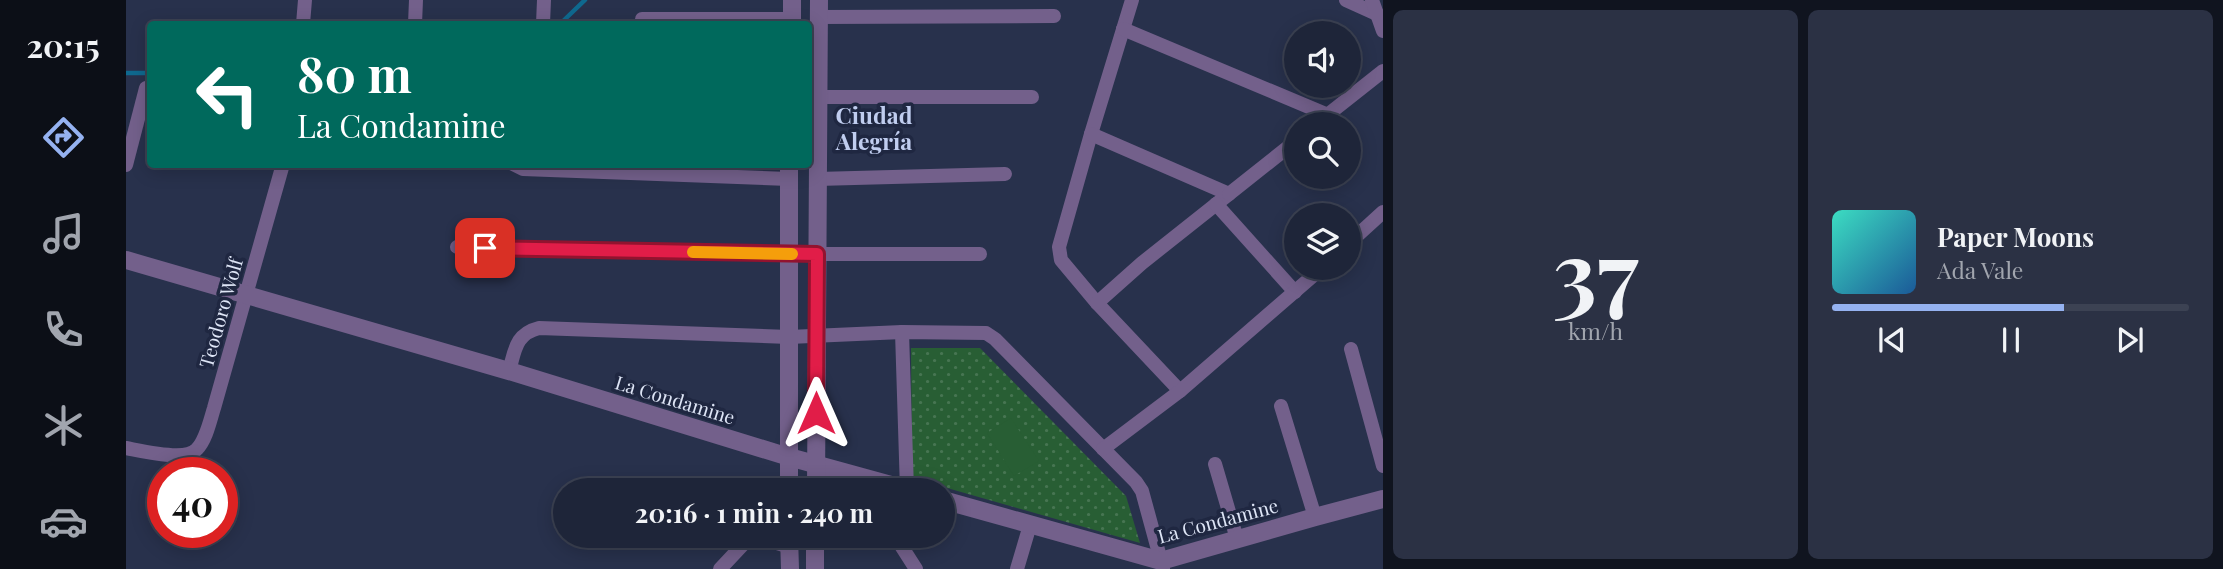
<!DOCTYPE html>
<html lang="es">
<meta charset="utf-8">
<style>
body{margin:0;font-family:"Playfair Display",serif;background:#2b3144;color:#f1f3f6;height:100vh;display:flex;flex-direction:column;font-size:26px;white-space:nowrap}
*{box-sizing:border-box;margin:0}
p{font-size:23px;color:#a1a5ae}
.icon{flex:none;width:38px;height:38px;fill:none;stroke:currentColor;stroke-width:2;stroke-linecap:round;stroke-linejoin:round}
.map{position:relative;flex:1;overflow:hidden}
.details{display:flex;flex-direction:column;gap:10px;padding:10px;background:#10141f;width:840px}
.details>*{flex:none}
.banner{position:absolute;left:21px;top:21px;width:665px;height:147px;border-radius:7px;box-shadow:0 4px 18px #0003,0 0 0 2px #3c4253;background:#00695c;color:#fff;overflow:hidden}
.controls{position:absolute;left:1158px;top:21px;display:grid;gap:14px}
.controls a{display:grid;place-items:center;width:77px;height:77px;border-radius:50%;background:#1e2539;box-shadow:0 4px 18px #0003,0 0 0 2px #3c4253;font-size:35px}
.speed{position:absolute;left:21px;top:457px;display:flex;gap:14px;font-size:35px;font-weight:700;text-align:center}
.speed>*{display:grid;place-content:center;width:91px;height:91px;border-radius:50%;background:#1e2539;box-shadow:0 4px 18px #0003,0 0 0 2px #3c4253;line-height:1}
.speed .limit{border:10px solid #d22;background:#fff;color:#111}
.pin{position:absolute;display:grid;place-items:center;width:60px;height:60px;color:#fff;margin:-30px;border-radius:14px;box-shadow:0 4px 10px #0006}
.me{position:absolute;width:77px;margin:-38px;rotate:0deg;stroke-linejoin:round;filter:drop-shadow(0 0 5px #0008)}
.turn{display:flex;align-items:center;gap:24px;height:147px;padding:0 35px;font-size:32px}
.turn .icon{width:91px;height:91px;stroke-width:2.5}
.turn b{display:block;font-size:49px;line-height:60px}
.details .widget{flex:1;display:flex;flex-direction:column;justify-content:center;gap:10px;min-width:0;padding:0 24px;border-radius:10px;background:#2b3144}
.details .dial{align-items:center;gap:0}
.dial b{font-size:91px;line-height:1}
.song{display:flex;align-items:center;gap:21px}
.cover{width:84px;height:84px;border-radius:10px;background:linear-gradient(135deg,hsl(170 70% 55%),hsl(210 70% 35%))}
.played{height:7px;border-radius:4px;background:linear-gradient(90deg,#95b2f1 65%,#3c4253 65%)}
.keys{display:flex;justify-content:space-around;direction:ltr}
.details .tiles{flex:1;display:grid;gap:10px;grid-template-columns:repeat(2,1fr)}
.trip{position:absolute;left:427px;top:478px;width:402px;height:70px;border-radius:35px;background:#1e2539;box-shadow:0 4px 18px #0003,0 0 0 2px #3c4253;font-weight:700;line-height:70px;text-align:center}
main{display:flex;flex:1;min-height:0}
.dock{display:flex;flex-direction:column;width:126px;justify-content:space-around;align-items:center;background:#0c0f17;color:#a1a5ae}
.dock .icon{width:49px;height:49px}
.dock .selected{color:#95b2f1}
.dock b{font-size:32px;color:#f1f3f6}
.map>svg:first-child{display:block}
.park{fill:url(#park-dots)}
.pitch{fill:#285e34}
.lines{fill:none;stroke-linecap:round;stroke-linejoin:round}
.stream{stroke:#0f698f;stroke-width:4.5}
.minor{stroke:#73608b;stroke-width:14}
.tertiary{stroke:#73608b;stroke-width:18}
.route-casing{stroke:#92132f;stroke-width:18}
.route{stroke:#e11d48;stroke-width:12}
.slow{stroke:#f59e0b;stroke-width:12}
.labels{text-anchor:middle;stroke-width:7;stroke-linejoin:round;paint-order:stroke}
.street-label{font-size:19px;fill:#dee5f6;stroke:#1f2741}
.quarter-label{font-size:23px;font-weight:bold;fill:#c0cdef;stroke:#1f2741}
</style>
<main>
<nav class="dock">
<b>20:15</b>
<svg class="icon selected" aria-label="directions" viewBox="0 0 24 24"><path d="M12 3l9 9-9 9-9-9zM9 14v-3h6M13 9l2 2-2 2"/></svg>
<svg class="icon" aria-label="music" viewBox="0 0 24 24"><path d="M9 18V5l10-2v13"/><circle cx="6" cy="18" r="3"/><circle cx="16" cy="16" r="3"/></svg>
<svg class="icon" aria-label="phone" viewBox="0 0 24 24"><path d="M5 4h4l2 5-3 2q2 4 5 5l2-3 5 2v4C11 20 4 13 5 4z"/></svg>
<svg class="icon" aria-label="climate" viewBox="0 0 24 24"><path d="M12 3v18M4 7l16 10M4 17L20 7"/></svg>
<svg class="icon" aria-label="car" viewBox="0 0 24 24"><path d="M5 17H2v-5l4-1 3-4h7l3 4 3 1v5h-3M9 17h6M6 11h13"/><circle cx="7" cy="17" r="2"/><circle cx="17" cy="17" r="2"/></svg>
</nav>
<div class="map">
<svg width="1257" height="569" viewBox="0 0 1257 569">
<defs>
<pattern id="park-dots" width="8" height="8" patternUnits="userSpaceOnUse" patternTransform="scale(1.75)"><rect width="8" height="8" fill="#285e34"/><path d="M2 2h.1M6 6h.1" fill="none" stroke="#477552" stroke-width="1.8" stroke-linecap="round"/></pattern>
</defs>
<rect width="100%" height="100%" fill="#28314c"/>
<polygon class="park" points="785,348 854,348 1000,496 1014,543 786,478"/>
<polygon class="pitch" points="885,418 913,461 888,476 861,433"/>
<g class="lines">
<g class="stream">
<polyline points="434,24 459,0"/>
<polyline points="0,73 24,73"/>
</g>
<g class="minor">
<polyline points="1006,0 965,134 933,247 935,260 971,303 1054,391"/>
<polyline points="1220,0 1251,14"/>
<polyline points="1246,0 1257,31"/>
<polyline points="692,17 928,16"/>
<polyline points="516,19 666,19"/>
<polyline points="177,24 179,0"/>
<polyline points="289,24 290,0"/>
<polyline points="417,24 418,0"/>
<polyline points="997,29 1202,115"/>
<polyline points="682,97 906,97"/>
<polyline points="1190,124 1257,71"/>
<polyline points="965,134 1103,194 1016,263 971,303"/>
<polyline points="387,164 397,169 663,179"/>
<polyline points="0,165 20,88"/>
<polyline points="691,179 879,174"/>
<polyline points="1103,194 1171,140"/>
<polyline points="1090,204 1169,292"/>
<polyline points="1223,243 1257,212"/>
<polyline points="331,247 664,254 854,254"/>
<polyline points="776,332 781,490"/>
<polyline points="1225,349 1257,466"/>
<path d="M383 371C389 351 389 334 413 328L663 337 776 332 860 333 869 339 1010 482 1016 491 1037 568"/>
<polyline points="1155,406 1189,517"/>
<path d="M0 448C16 451 60 462 71 449 80 440 84 421 88 408L157 164"/>
<polyline points="977,449 1054,391 1196,268"/>
<polyline points="1089,464 1111,539"/>
<polyline points="628,536 664,547"/>
<polyline points="772,536 774,544 790,569"/>
<polyline points="594,569 625,536"/>
<polyline points="891,569 904,525"/>
</g>
<g class="tertiary">
<polyline points="666,24 666,0"/>
<polyline points="0,260 383,371 663,457 783,490"/>
<polyline points="663,490 663,164"/>
<polyline points="690,490 693,0"/>
<polyline points="817,500 1035,561 1189,517 1257,499"/>
<polyline points="663,536 664,569"/>
<polyline points="689,569 689,536"/>
</g>
</g>
<g class="lines">
<g class="route-casing">
<polyline id="route" points="359,248 691,254 690,413"/>
</g>
<use href="#route" class="route"/>
<polyline class="slow" points="567,252 666,254"/>
</g>
<g class="labels">
<g class="street-label">
<text transform="translate(95 313) rotate(-74)" y="7">Teodoro Wolf</text>
<text transform="translate(549 400) rotate(17)" y="7">La Condamine</text>
<text transform="translate(1092 521) rotate(-15)" y="7">La Condamine</text>
</g>
<g class="quarter-label">
<text x="748" y="124">Ciudad<tspan x="748" dy="26">Alegría</tspan></text>
</g>
</g>
</svg>
<div class="controls">
<a><svg class="icon" aria-label="sound" viewBox="0 0 24 24"><path d="M4 9h4l5-4v14l-5-4H4zM17 9q2 3 0 6"/></svg></a>
<a><svg class="icon" aria-label="search" viewBox="0 0 24 24"><circle cx="10" cy="10" r="6"/><path d="M15 15l6 6"/></svg></a>
<a><svg class="icon" aria-label="layers" viewBox="0 0 24 24"><path d="M12 4l9 5-9 5-9-5zM3 14l9 5 9-5"/></svg></a>
</div>
<div class="speed"><div class="limit">40</div></div>
<div class="pin" style="left:359px;top:248px;background:#d93025"><svg class="icon" aria-label="arrive" viewBox="0 0 24 24"><path d="M6 21V4h12l-3 4 3 4H6"/></svg></div>
<svg class="me" style="left:690px;top:413px" viewBox="-20 -20 40 40"><path d="M0-17L14 15 0 8-14 15z" fill="#e11d48" stroke="#fff" stroke-width="4"/></svg>
<div class="trip">20:16 · 1 min · 240 m</div>
<div class="banner">
<div class="turn"><svg class="icon" aria-label="left" viewBox="0 0 24 24"><path d="M17 20v-9H6M10 6l-5 5 5 5"/></svg><div><b>80 m</b>La Condamine</div></div>
</div>
</div>
<section class="details">
<div class="tiles">
<div class="widget dial"><b>37</b><p>km/h</p></div>
<div class="widget">
<div class="song"><i class="cover"></i><div><b>Paper Moons</b><p>Ada Vale</p></div></div>
<div class="played"></div>
<div class="keys"><svg class="icon" aria-label="previous" viewBox="0 0 24 24"><path d="M18 5L8 12l10 7zM5 5v14"/></svg><svg class="icon" aria-label="pause" viewBox="0 0 24 24"><path d="M8 5v14M16 5v14"/></svg><svg class="icon" aria-label="next" viewBox="0 0 24 24"><path d="M6 5l10 7-10 7zM19 5v14"/></svg></div>
</div>
</div>
</section>
</main>
